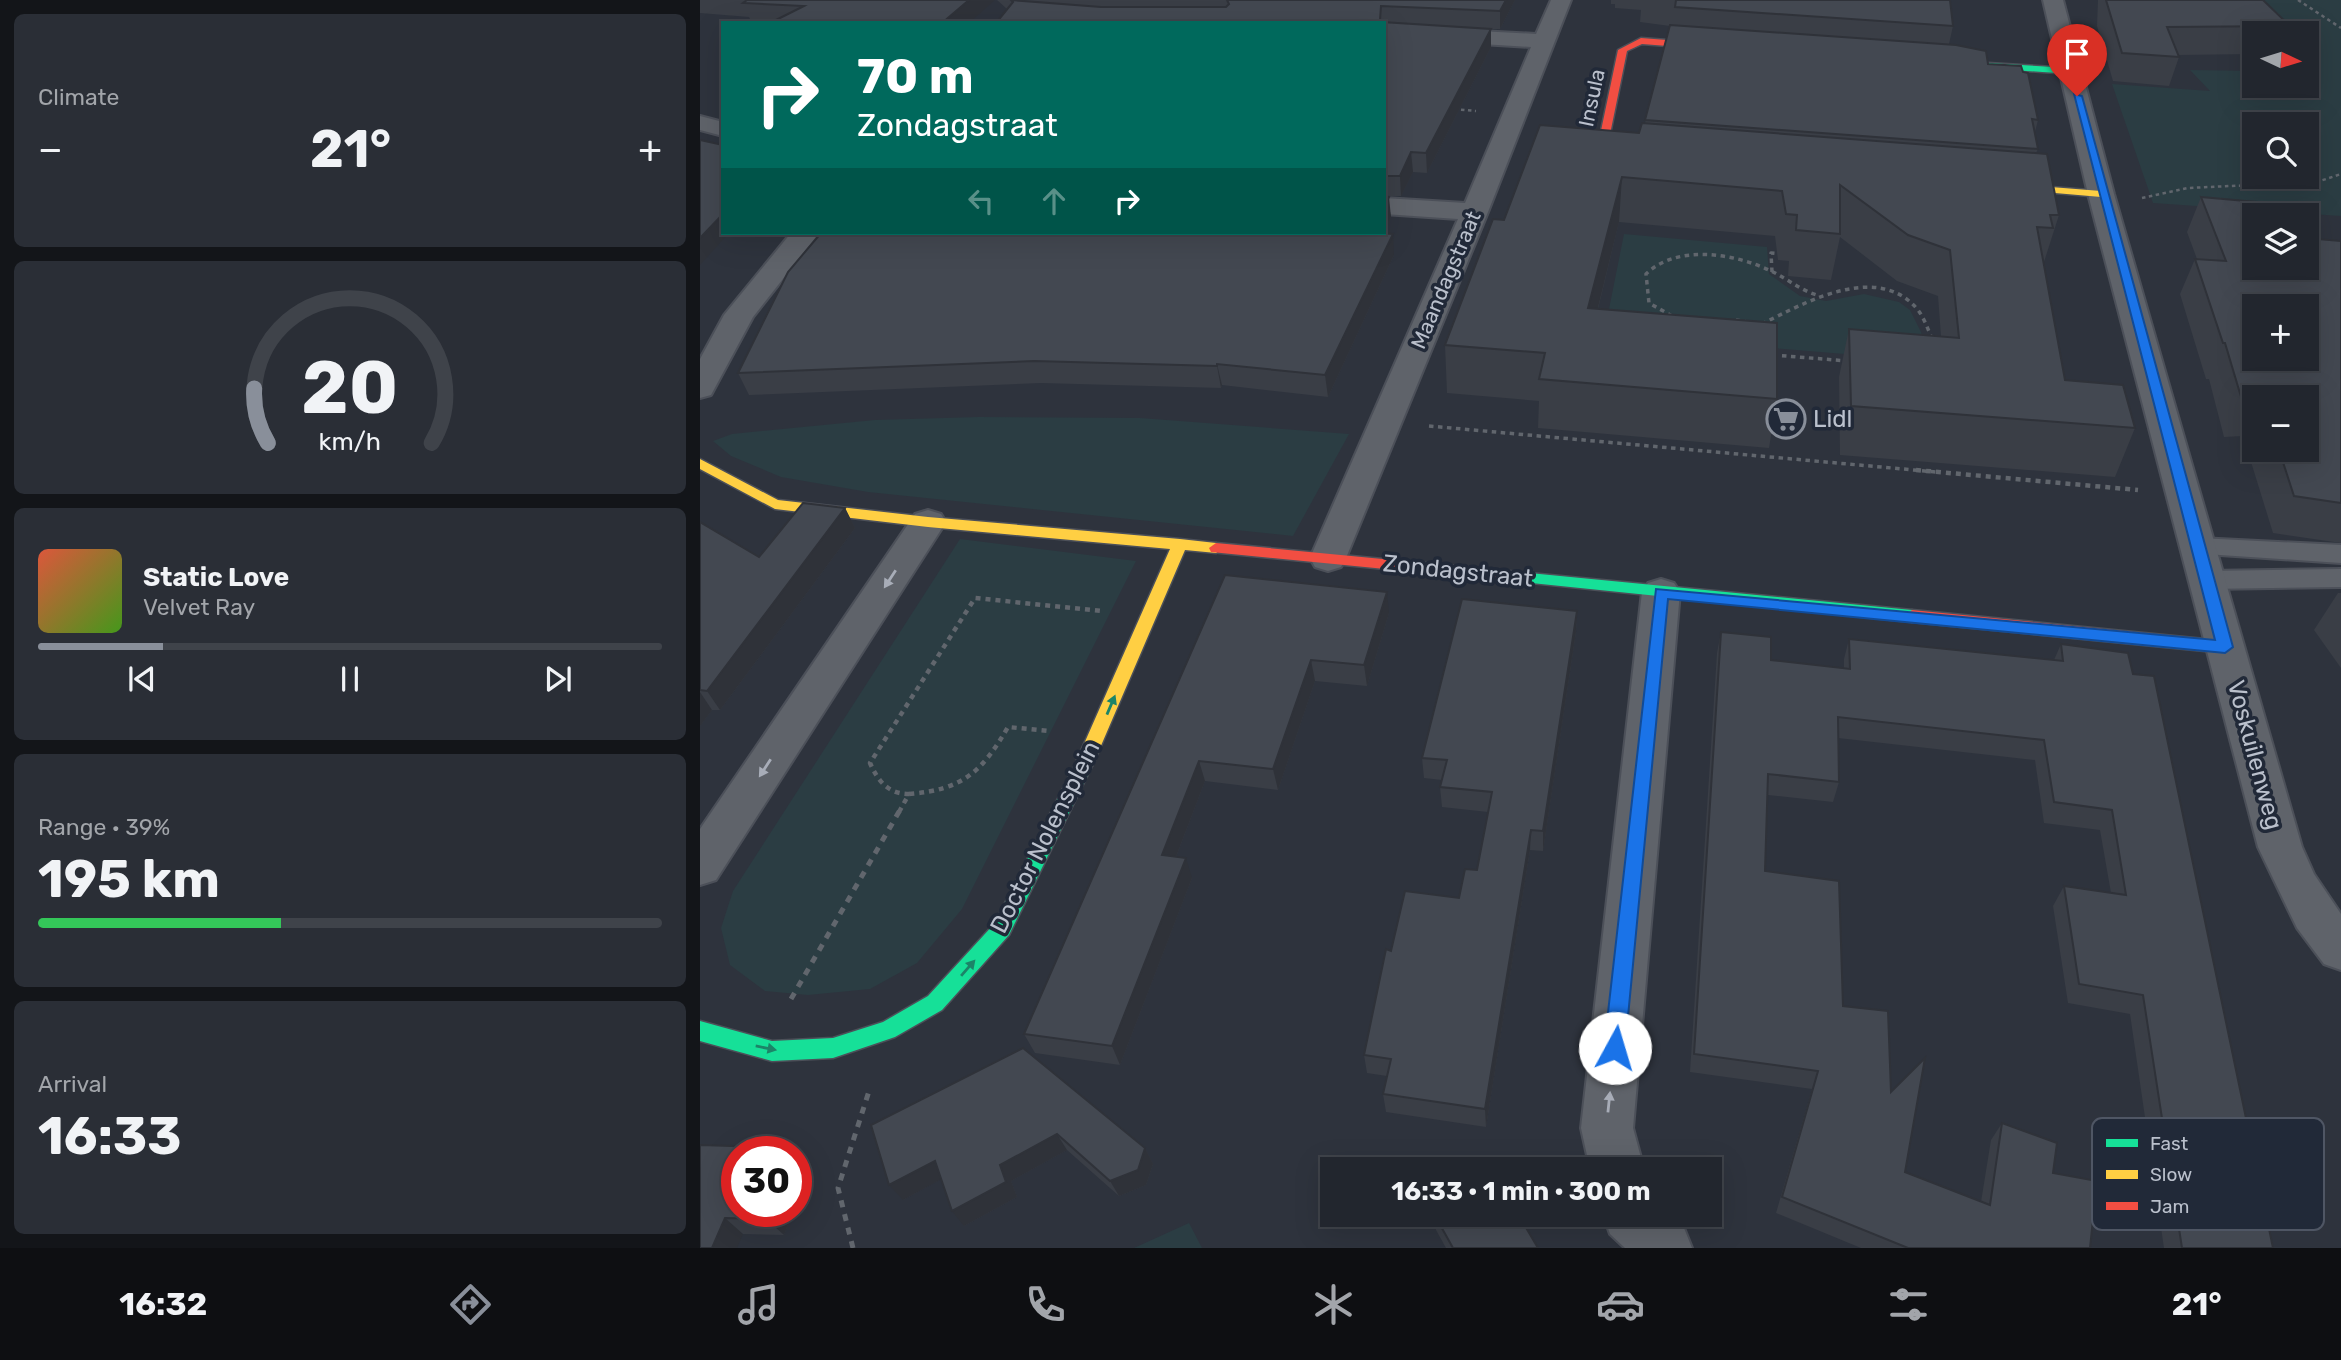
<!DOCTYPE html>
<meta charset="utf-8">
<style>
body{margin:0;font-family:Rubik,sans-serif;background:#2a2e36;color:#f1f3f6;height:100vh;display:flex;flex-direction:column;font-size:26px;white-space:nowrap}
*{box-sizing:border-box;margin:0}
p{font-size:23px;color:#a2a5aa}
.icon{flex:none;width:38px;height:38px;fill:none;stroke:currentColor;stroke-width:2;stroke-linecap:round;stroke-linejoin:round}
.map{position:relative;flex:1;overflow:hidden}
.details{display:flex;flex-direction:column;gap:14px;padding:14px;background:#131519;width:700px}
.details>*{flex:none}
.hud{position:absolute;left:21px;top:21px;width:665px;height:214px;border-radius:0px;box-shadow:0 7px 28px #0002,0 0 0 2px #3f434a;background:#00695c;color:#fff;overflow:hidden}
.needle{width:46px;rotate:94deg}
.controls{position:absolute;left:1542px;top:21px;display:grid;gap:14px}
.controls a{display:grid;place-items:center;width:77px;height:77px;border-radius:0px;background:#22262e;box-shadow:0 7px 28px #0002,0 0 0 2px #3f434a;font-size:35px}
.speed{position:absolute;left:21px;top:1136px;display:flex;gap:14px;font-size:35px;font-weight:700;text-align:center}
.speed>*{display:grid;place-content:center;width:91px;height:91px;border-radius:50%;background:#22262e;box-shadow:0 7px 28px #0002,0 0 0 2px #3f434a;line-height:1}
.speed .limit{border:10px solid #d22;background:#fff;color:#111}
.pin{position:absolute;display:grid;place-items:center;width:60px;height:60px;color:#fff;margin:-72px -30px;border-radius:50% 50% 50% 0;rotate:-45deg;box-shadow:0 0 7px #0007}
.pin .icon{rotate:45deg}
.me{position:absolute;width:77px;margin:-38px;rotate:6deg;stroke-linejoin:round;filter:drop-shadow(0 0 5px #0008)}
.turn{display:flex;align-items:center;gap:24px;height:147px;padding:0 21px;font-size:32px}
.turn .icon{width:91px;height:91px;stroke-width:2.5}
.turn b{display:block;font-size:49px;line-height:60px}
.lanes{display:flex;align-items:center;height:66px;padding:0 21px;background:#0003;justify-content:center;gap:35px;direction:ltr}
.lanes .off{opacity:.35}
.big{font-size:52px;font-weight:700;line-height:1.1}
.details .card{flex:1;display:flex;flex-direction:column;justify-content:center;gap:10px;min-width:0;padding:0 24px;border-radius:10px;background:#2a2e36}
.details .dial{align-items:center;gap:0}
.dial svg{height:182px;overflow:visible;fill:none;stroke:#3f434a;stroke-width:7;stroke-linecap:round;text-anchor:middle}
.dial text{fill:#f1f3f6;stroke:none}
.song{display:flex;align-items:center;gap:21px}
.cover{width:84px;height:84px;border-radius:10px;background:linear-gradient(135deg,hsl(10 70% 55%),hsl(100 70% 35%))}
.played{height:7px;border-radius:4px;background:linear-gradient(90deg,#898f9a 20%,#3f434a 20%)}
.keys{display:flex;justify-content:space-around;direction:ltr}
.heat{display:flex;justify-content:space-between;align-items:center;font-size:38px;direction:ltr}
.charge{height:10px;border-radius:5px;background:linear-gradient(90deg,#34c759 39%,#3f434a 0)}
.trip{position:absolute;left:620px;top:1157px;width:402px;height:70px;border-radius:0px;background:#22262e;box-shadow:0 7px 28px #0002,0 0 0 2px #3f434a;font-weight:700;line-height:70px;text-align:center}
.tabs{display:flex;height:112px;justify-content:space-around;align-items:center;background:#0e0f12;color:#a2a5aa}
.tabs .icon{width:49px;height:49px}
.tabs .current{color:#898f9a}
.tabs b{font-size:32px;color:#f1f3f6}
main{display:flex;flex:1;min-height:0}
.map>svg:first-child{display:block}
.green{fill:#2b3d43;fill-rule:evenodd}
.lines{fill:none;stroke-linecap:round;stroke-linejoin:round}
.lane-casing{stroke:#4c5059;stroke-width:4}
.street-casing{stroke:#4c5059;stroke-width:4}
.fast-casing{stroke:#4c5059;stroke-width:3}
.slow-casing{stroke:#4c5059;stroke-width:3}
.jam-casing{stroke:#4c5059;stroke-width:3}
.path-far3{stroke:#61666d;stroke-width:2.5;stroke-dasharray:3.5 3.5;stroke-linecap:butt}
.path-far2{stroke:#61666d;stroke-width:3.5;stroke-dasharray:4.5 4.5;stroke-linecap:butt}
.path-far1{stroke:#61666d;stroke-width:4.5;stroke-dasharray:5 5;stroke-linecap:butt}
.path{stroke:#61666d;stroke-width:5;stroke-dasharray:7 7;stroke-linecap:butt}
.lane{fill:#5f636a;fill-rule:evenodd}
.street{fill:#5f636a;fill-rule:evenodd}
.fast{fill:#16e098;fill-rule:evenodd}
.slow{fill:#ffcf43;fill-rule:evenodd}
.jam{fill:#f24e42;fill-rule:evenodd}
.wall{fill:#3a3e46;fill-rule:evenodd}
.shaded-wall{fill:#2f3239}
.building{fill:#434851;stroke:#2f3239;stroke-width:2;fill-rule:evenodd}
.oneway{fill:#a8adb8}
.oneway2{fill:#1c8468}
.route{fill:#1a73e8;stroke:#114b97;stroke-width:2}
.labels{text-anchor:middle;stroke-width:7;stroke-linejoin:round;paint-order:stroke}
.far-street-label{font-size:21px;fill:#bac0cc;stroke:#212938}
.poi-label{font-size:24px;fill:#bac0cc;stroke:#212938;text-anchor:start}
.street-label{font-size:24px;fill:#bac0cc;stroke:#212938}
.key{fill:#212938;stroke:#4f5664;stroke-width:2}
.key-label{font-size:19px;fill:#bac0cc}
</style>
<main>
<section class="details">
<div class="card"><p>Climate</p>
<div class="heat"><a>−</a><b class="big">21°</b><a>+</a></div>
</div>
<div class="card dial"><svg viewBox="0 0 100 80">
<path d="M14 69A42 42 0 1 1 86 69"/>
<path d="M14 69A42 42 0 0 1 8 45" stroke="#898f9a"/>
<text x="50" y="56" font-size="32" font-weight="700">20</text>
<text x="50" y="72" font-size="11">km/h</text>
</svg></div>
<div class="card">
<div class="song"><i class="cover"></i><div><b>Static Love</b><p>Velvet Ray</p></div></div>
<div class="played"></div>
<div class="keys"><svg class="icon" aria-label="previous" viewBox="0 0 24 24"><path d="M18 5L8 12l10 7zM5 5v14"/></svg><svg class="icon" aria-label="pause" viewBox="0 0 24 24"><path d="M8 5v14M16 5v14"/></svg><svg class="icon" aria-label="next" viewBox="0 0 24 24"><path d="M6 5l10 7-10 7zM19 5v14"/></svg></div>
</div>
<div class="card"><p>Range · 39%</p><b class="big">195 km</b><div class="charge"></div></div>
<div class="card"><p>Arrival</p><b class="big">16:33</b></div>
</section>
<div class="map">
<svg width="1641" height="1248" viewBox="0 0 1641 1248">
<rect width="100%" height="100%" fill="#2e333d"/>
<g class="green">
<path d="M1535 0H1641V216L1453 203 1412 84 1510 91 1490 70 1554 71V86H1606V33H1569ZM1554 124H1606V177H1554Z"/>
<polygon points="924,234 1067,247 1069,274 1100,296 1126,301 1164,294 1199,302 1210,310 1221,332 1226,351 1193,358 904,334"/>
<polygon points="279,417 440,418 649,434 593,536 168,492 81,477 31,456 13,441 32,434 175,420"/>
<polygon points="260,539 436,561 262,909 217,963 170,989 108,995 65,991 30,965 21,928 33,891"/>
<polygon points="489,1223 502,1248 434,1248"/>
</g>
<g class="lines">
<g class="lane-casing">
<g id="lane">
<polygon points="1499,538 1641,545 1641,563 1490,553 1486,547 1490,541"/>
<polygon points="1641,569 1641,587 1507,589 1497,587 1493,580 1497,573 1507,571"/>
</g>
</g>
<g class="street-casing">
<g id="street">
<polygon points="851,0 871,0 788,212 646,558 641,567 628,571 615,567 610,558 758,219 684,214 684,198 765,203 831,47 684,38 684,26 836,34"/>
<polygon points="1343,0 1363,0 1414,194 1602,847 1614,874 1641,914 1641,970 1624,964 1597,928 1558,847 1388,194"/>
<polygon points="0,116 23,122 23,136 0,130"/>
<polygon points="91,233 119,233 53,317 11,395 0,398 0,359 24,315"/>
<polygon points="228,510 241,514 246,522 16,880 0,885 0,829 215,514"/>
<polygon points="961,579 974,583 980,592 933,1128 944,1169 890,1169 881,1128 942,592 948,583"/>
<polygon points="903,1214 970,1214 984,1228 992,1248 925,1248 910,1234"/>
</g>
</g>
<g class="fast-casing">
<g id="fast">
<polygon points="1271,62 1371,68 1376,71 1371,74 1268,67 1268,63"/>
<polygon points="798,570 1212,610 1220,616 1212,622 793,579 790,575"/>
<polygon points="385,755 391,757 394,762 309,935 242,1010 195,1037 133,1058 72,1061 0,1041 0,1021 72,1041 133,1038 183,1022 228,996 295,923 379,757"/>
</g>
</g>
<g class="slow-casing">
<g id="slow">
<polygon points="1302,183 1401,191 1406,194 1401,197 1298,188 1297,186"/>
<polygon points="0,459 78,500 228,517 480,539 516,543 523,548 516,553 485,550 394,762 391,767 385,769 379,767 376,762 470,549 228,527 75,509 0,469"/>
</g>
</g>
<g class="jam-casing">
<g id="jam">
<path d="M941 38 1019 44 1024 47 1019 50 942 44 927 51 908 144 926 154 944 158C929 167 910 155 898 145L918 50Z"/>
<polygon points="516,543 798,570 806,575 798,580 511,552 509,548"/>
<polygon points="1212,610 1525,641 1533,647 1525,653 1212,622 1204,616"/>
</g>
</g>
<g class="path-far3">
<polyline points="1598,0 1641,28"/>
<polyline points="754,109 776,111"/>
<polyline points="1442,198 1488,188 1617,182 1641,174"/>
</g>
<g class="path-far2">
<polyline points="1072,272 1071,253 1082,254"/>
<path d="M972 316 949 303 946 274C977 244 1034 253 1071 271 1088 279 1101 291 1120 296"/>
<polyline points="1036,320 1055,323"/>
<path d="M1062 324C1104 303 1178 261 1218 310 1224 318 1228 329 1232 339"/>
<polyline points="1073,355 1148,361"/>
<polyline points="729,426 1236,472"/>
</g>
<g class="path-far1">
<polyline points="1216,470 1438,490"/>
<path d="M209 794C262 790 282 772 308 727L348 731"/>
<path d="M199 812 209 794C188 794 178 781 170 763L275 598 402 611"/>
</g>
<g class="path">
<polyline points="91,999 200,810"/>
<polyline points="153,1248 138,1188 170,1088"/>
</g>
<use href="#lane" class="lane"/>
<use href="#street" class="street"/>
<use href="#fast" class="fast"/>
<use href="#slow" class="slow"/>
<use href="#jam" class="jam"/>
</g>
<g class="wall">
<polygon points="0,0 295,0 72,22 51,21 49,17 0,13"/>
<polygon points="297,0 815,0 800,29 791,29 791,47 727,173 713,172 701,196 687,196 691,217 684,231 684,23 307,9"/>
<polygon points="911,0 1250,0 1253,26 1249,44 1288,64 1323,72 1338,120 1335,132 1338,149 1336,153 1359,215 1344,262 1343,261 1365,380 1435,428 1415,477 1140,455 1139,377 1149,329 1241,336 1238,296 1197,281 1140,237 1131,280 1088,276 1089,261 1078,260 1075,236 919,222 898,309 1077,399 1069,448 838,428 839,401 747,393 745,345 804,220 939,133 945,123 970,26 940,22 941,10 915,8 915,4 911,4"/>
<polygon points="1398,0 1563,0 1590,26 1587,33 1554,33 1554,54 1478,55 1479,57 1469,86 1413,81 1397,26"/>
<path d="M1501 197 1554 268 1641 241V543L1573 533 1543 436 1524 437 1509 379H1506L1480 294 1495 259H1497L1487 232ZM1554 397H1606V450H1554Z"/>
<polygon points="694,255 628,397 522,385 521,388 341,383 49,395 38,373"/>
<polygon points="145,508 155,528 20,710 12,710 0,726 0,522 59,557"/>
<polygon points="525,575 689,613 667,686 615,681 578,790 505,781 476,857 492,878 420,1065 335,1053 324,1034"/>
<polygon points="1638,593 1641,593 1641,668 1614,630"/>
<polygon points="877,611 876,632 843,851 830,850 786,1127 686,1112 683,1094 687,1076 667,1073 664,1055 691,951 759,898 777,870 788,812 742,807 740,787 742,780 724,778 722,758"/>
<polygon points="1021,632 1071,660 1144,668 1144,659 1149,639 1354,660 1361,644 1433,674 1573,1248 1464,1248 1430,1014 1368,1003 1353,906 1364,886 1411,893 1400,830 1344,823 1335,760 1138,738 1139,782 1133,802 1068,795 1065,871 1191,1092 1205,1172 1281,1202 1291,1140 1302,1123 1353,1173 1390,1248 1161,1248 1076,1213 1112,1089 990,1072 1017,653"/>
<polygon points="323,1048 445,1148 453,1164 446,1185 419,1196 367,1150 311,1181 317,1197 264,1226 241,1179 203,1200"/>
<polygon points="0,1145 112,1165 37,1211 93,1211 84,1235 43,1234 0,1248"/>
<polygon points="734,1214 838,1248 746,1248 736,1230"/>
</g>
<g class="shaded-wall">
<polygon points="269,0 295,0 269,23 242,23"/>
<polygon points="806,0 815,0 800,29 800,11"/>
<polygon points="791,29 791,47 727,173 726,153"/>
<polygon points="711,152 713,172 701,196 700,176"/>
<polygon points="922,177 919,222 886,356 888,308"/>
<polygon points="689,197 691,217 684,231 684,207"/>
<polygon points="23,214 23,233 29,233 0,265 0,238"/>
<polygon points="693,234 694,255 628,397 625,375"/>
<polygon points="517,364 522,385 521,388 517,366"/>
<polygon points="145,508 155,528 20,710 7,691"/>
<polygon points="687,592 689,613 667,686 664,665"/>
<polygon points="877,611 876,632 843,851 843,831"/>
<polygon points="611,660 615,681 578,790 573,769"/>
<polygon points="0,692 12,710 0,726"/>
<polygon points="499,761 505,781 469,875 462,855"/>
<polygon points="831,830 830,850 786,1127 785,1109"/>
<polygon points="486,858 492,878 420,1065 412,1046"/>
<polygon points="357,1134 367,1150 311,1181 317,1197 264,1226 252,1211 300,1165"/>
<polygon points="96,1148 112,1165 96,1204 96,1152 95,1152"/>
<polygon points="445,1148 453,1164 446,1185 419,1196 410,1181"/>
<polygon points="235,1161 247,1176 203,1200 189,1185"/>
<polygon points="70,1211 93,1211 84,1235 66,1219"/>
<polygon points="25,1218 43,1234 37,1248 12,1248"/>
</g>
<g class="building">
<polygon points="47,0 269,0 242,23 70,23 104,6 43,3"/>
<polygon points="311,0 401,7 526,7 529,4 527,0 806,0 800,11 681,6 680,20 682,22 791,29 726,153 711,152 700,176 684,176 684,23 296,23 313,2"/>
<polygon points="976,0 1250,0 1253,26 975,7"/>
<polygon points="1406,0 1563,0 1590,26 1467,27 1479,57 1422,53"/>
<polygon points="970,25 1256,45 1286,51 1288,64 1321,66 1323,72 1328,73 1338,120 1332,119 1338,149 945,120"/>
<polygon points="942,123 1347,154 1359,215 1350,215 1353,228 1337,227 1365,380 1423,385 1435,428 1151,406 1149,329 1259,338 1250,250 1208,235 1140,185 1140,234 1096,230 1097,215 1086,214 1082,191 922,177 888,308 1077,323 1077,399 839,379 845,353 745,345 793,219 804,220 840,125 939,133"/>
<polygon points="0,140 23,145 23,214 0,238"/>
<polygon points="684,196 689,197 684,207"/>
<path d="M1501 197 1557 202 1563 215H1554V268H1606V238L1641 241V503L1594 496 1579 450H1606V397H1554V400H1542L1525 343H1523L1495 259 1526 261ZM1554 306H1606V359H1554Z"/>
<polygon points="121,233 679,233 693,234 625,375 517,364 517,366 334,361 38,373 88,272"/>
<polygon points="103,503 145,508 7,691 0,690 0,522 59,557"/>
<polygon points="525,575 687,592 664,665 611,660 573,769 499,761 462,855 486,858 412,1046 324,1034"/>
<polygon points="762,599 877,611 843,831 831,830 785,1109 683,1094 691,1059 664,1055 686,949 691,951 705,891 759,898 765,869 777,870 792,792 740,787 747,760 722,758"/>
<polygon points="1021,632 1071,637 1071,660 1150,669 1149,639 1363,661 1361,644 1428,653 1433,674 1454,676 1573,1248 1482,1248 1443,995 1379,984 1364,886 1426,895 1412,810 1354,802 1344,740 1138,717 1139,782 1068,774 1065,871 1139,881 1143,1006 1188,1011 1191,1092 1225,1058 1205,1172 1290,1205 1302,1123 1357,1143 1353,1173 1397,1181 1390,1248 1208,1248 1082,1197 1118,1071 994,1054"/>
<polygon points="323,1048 445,1148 438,1170 410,1181 357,1134 300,1165 306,1182 252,1211 235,1161 189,1185 171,1125"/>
<polygon points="0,1145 96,1148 95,1152 37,1152 37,1211 70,1211 66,1219 25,1218 12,1248 0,1248"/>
<polygon points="734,1214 818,1214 838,1248 753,1248"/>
</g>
<defs><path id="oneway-solid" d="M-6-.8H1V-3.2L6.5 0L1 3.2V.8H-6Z" transform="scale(1.75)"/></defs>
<g class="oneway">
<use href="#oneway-solid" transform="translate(190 579) rotate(123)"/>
<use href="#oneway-solid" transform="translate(65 768) rotate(123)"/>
<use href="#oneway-solid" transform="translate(909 1102) rotate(-84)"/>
</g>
<g class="oneway2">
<use href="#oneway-solid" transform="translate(411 705) rotate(-67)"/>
<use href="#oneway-solid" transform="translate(268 968) rotate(-49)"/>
<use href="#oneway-solid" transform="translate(66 1048) rotate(11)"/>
</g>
<polygon class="route" points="1374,94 1382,96 1533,647 1525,653 968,599 925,1048 922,1055 915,1058 907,1055 904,1048 956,589 1515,640"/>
<defs>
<g id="supermarket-ring" transform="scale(2.0125)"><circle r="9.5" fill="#212938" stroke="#898f9a" stroke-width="1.5"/><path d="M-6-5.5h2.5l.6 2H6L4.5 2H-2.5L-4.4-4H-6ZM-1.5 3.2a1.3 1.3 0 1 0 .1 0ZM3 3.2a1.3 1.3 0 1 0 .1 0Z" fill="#898f9a"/></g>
</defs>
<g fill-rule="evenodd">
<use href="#supermarket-ring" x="1086" y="419"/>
</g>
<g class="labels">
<g class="far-street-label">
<text transform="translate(892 98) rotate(-78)" y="7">Insula</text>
<text transform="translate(746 280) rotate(-67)" y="7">Maandagstraat</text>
</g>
<g class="poi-label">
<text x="1113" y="427">Lidl</text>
</g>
<g class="street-label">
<text transform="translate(758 571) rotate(6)" y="8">Zondagstraat</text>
<text transform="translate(1555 755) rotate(75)" y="8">Voskuilenweg</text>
<text transform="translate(345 837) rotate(-63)" y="8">Doctor Nolensplein</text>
</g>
</g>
<rect x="1392" y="1118" width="232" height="112" rx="10" class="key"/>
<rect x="1406" y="1139" width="32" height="8" fill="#16e098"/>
<rect x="1406" y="1170" width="32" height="9" fill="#ffcf43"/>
<rect x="1406" y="1202" width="32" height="8" fill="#f24e42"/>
<g class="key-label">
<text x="1450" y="1150">Fast</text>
<text x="1450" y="1181">Slow</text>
<text x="1450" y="1213">Jam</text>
</g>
</svg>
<div class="controls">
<a><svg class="needle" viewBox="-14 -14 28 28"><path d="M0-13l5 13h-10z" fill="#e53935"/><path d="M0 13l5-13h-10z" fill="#a2a5aa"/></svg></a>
<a><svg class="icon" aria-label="search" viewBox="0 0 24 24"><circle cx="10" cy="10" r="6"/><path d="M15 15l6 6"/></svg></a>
<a><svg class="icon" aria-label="layers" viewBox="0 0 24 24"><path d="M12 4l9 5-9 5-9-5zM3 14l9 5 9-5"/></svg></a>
<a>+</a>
<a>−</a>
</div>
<div class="speed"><div class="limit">30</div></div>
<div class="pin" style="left:1377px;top:96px;background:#d93025"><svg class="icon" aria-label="arrive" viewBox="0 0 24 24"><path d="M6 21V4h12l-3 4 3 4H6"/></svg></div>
<svg class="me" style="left:915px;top:1048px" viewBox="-20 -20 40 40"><circle r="19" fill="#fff"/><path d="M0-13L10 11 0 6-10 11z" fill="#1a73e8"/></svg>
<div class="trip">16:33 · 1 min · 300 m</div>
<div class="hud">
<div class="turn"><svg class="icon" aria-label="right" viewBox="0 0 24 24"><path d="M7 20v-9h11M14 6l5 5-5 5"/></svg><div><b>70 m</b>Zondagstraat</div></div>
<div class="lanes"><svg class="icon off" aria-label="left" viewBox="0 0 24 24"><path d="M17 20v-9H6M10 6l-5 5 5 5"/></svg><svg class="icon off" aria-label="ahead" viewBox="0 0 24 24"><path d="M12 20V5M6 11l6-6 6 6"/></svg><svg class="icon" aria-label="right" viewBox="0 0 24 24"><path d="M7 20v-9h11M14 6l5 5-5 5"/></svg></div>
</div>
</div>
</main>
<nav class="tabs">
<b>16:32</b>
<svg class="icon current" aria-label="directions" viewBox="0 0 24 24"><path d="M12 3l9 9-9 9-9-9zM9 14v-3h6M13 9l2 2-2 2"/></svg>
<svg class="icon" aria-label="music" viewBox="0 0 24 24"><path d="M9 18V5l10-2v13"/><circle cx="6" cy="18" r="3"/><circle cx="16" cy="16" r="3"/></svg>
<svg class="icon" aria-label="phone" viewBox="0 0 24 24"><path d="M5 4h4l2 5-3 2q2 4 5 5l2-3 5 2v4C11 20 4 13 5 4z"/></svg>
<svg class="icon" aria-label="climate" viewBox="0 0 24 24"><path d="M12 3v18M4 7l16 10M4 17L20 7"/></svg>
<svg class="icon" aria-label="car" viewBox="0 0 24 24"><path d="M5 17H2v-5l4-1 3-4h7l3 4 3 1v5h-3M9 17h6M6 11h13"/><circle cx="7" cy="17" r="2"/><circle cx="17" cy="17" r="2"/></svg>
<svg class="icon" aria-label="filters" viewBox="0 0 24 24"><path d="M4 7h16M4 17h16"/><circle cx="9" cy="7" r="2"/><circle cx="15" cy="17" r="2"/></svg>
<b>21°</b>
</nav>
